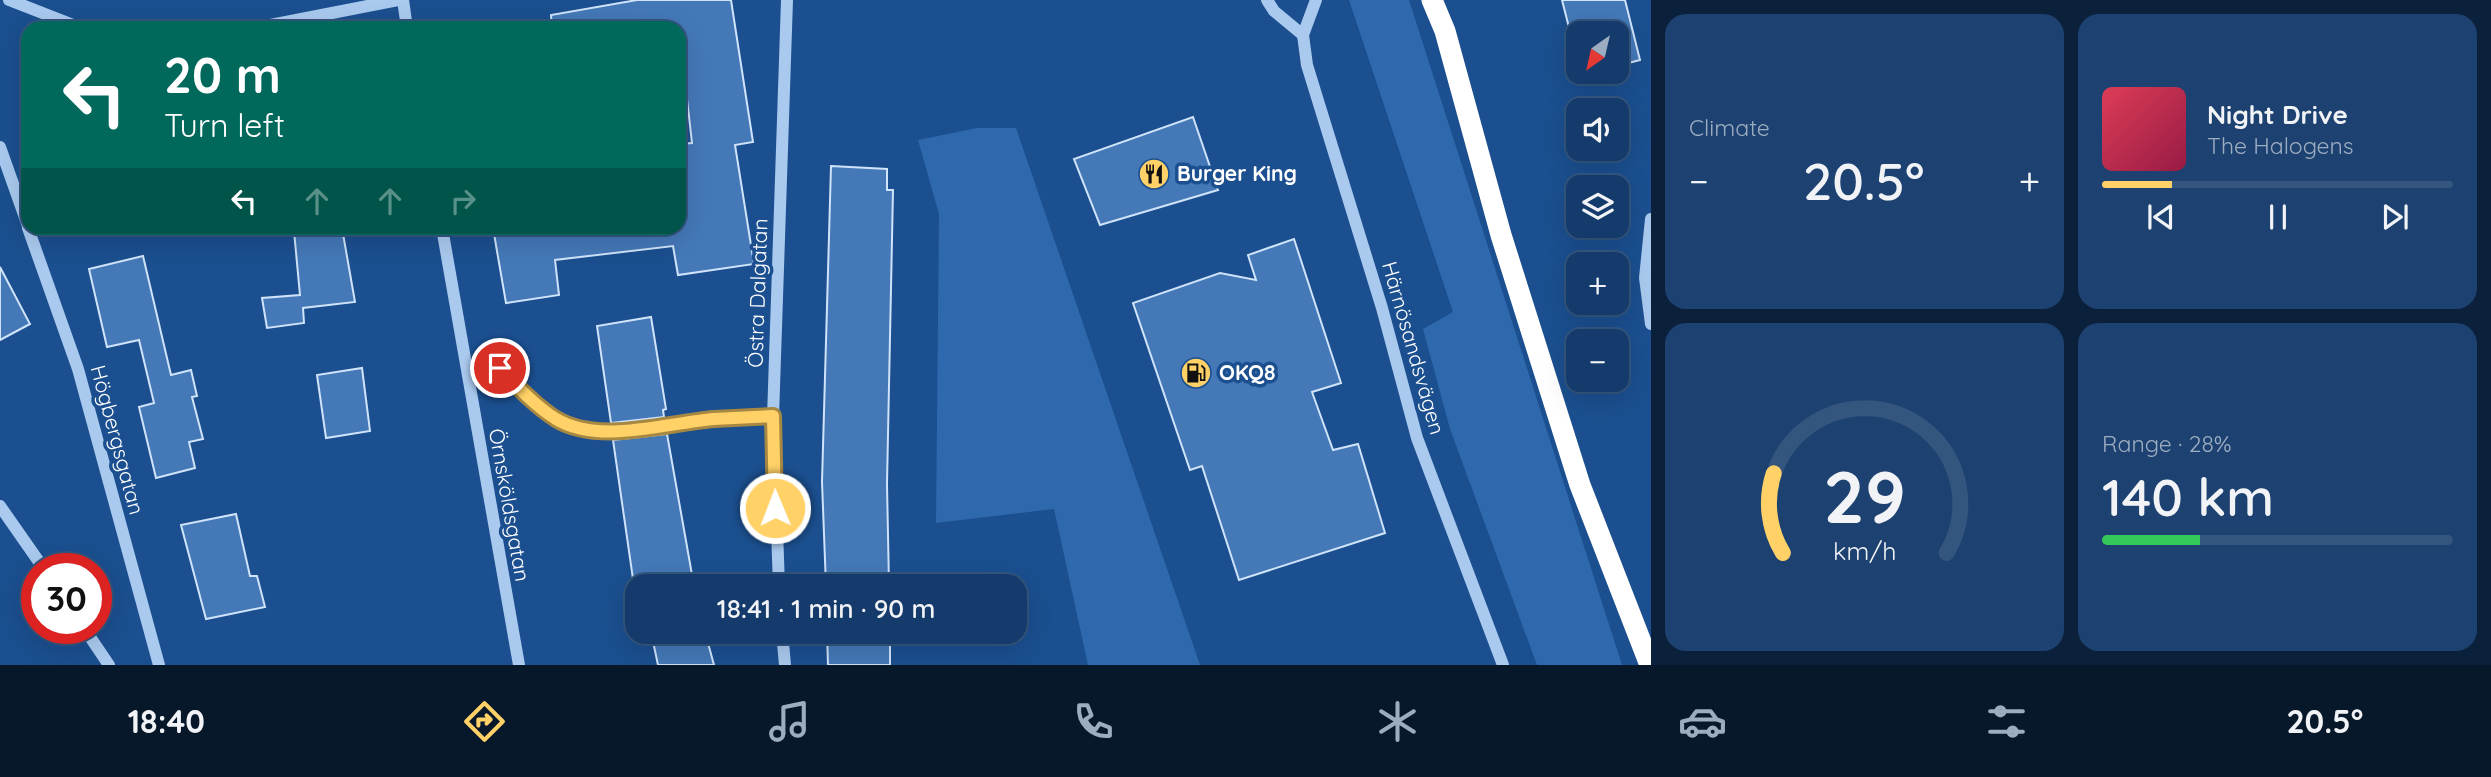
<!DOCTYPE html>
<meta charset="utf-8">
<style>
body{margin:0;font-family:Quicksand,sans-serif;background:#1d4271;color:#f1f3f6;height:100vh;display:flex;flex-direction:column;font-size:26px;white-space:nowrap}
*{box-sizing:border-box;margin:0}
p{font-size:23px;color:#9dadc1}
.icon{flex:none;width:38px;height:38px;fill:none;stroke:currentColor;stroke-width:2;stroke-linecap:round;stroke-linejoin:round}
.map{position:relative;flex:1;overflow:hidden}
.details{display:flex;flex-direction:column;gap:14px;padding:14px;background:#0b203b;width:840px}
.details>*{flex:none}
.top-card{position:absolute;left:21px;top:21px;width:665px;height:214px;border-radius:21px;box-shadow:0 7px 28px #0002,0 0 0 2px #33557e;background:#00695c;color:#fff;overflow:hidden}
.needle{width:46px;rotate:214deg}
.buttons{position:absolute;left:1566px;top:21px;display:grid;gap:14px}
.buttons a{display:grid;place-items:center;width:63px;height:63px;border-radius:14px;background:#143b6b;box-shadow:0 7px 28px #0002,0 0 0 2px #33557e;font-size:35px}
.speed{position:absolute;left:21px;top:553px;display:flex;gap:14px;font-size:35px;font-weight:700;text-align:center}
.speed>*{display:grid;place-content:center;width:91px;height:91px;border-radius:50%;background:#143b6b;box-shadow:0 7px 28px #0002,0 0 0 2px #33557e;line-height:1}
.speed .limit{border:10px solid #d22;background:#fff;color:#111}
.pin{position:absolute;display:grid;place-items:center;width:60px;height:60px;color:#fff;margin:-30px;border:4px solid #fff;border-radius:50%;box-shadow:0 2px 7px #0007}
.me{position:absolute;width:77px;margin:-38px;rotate:359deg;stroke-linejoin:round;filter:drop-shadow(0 0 5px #0008)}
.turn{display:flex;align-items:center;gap:24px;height:147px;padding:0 28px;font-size:32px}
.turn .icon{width:91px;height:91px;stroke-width:2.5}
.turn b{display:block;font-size:49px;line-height:60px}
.lanes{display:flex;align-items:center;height:66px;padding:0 28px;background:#0003;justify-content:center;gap:35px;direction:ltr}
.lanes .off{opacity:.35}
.big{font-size:52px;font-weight:600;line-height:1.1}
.details .tile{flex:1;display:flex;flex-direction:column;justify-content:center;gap:10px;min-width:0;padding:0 24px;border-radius:21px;background:#1d4271}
.details .dial{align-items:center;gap:0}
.dial svg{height:182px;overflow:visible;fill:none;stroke:#33557e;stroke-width:7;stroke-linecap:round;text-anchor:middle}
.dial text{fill:#f1f3f6;stroke:none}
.song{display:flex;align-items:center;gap:21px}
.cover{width:84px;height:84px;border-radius:10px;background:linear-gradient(135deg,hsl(350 70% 55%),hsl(340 70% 35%))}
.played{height:7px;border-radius:4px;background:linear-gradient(90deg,#ffd166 20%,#33557e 20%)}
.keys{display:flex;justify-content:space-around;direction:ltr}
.heat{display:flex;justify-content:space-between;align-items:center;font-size:38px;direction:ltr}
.charge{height:10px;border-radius:5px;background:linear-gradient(90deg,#34c759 28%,#33557e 0)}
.details .tiles{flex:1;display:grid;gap:14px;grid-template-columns:repeat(2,1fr)}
.trip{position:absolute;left:625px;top:574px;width:402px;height:70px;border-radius:21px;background:#143b6b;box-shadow:0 7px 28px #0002,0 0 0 2px #33557e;font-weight:600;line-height:70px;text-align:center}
.tab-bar{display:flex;height:112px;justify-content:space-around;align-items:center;background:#08182b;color:#9dadc1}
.tab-bar .icon{width:49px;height:49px}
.tab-bar .selected{color:#ffd166}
.tab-bar b{font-size:32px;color:#f1f3f6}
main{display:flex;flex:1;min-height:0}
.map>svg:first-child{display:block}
.green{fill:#2e69ad}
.building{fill:#4478b7;stroke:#cfe3fa;stroke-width:2}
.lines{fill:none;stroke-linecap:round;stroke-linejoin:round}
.minor{stroke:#a9c9ee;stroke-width:12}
.highway{stroke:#fff;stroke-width:21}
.route-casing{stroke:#a68842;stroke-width:18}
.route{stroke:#ffd166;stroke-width:12}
.labels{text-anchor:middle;stroke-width:7;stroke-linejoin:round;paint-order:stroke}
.poi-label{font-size:21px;font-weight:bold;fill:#fff;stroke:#1b4f8f;text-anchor:start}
.street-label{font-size:21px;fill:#fff;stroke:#1b4f8f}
</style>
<main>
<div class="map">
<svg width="1651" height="665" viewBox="0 0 1651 665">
<rect width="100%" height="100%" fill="#1b4f8f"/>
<g class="green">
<polygon points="1349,0 1409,0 1622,665 1537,665 1450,429 1423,329 1453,312"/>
<polygon points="977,128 1016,128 1200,665 1088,665 1054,509 936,523 939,214 918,140"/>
</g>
<g class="building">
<polygon points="637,0 731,0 753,142 735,145 754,264 678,275 673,246 555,260 559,295 506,303 493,228 679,228 679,187 682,187 679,144 692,143 679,28 552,28 551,15"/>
<polygon points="1562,0 1625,0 1640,60 1617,66 1617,33 1578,33 1578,63"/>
<polygon points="1193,117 1218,190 1100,225 1074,159"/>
<polygon points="831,166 887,169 887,190 893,190 887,484 889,586 826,586 822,482"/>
<polygon points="315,228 342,228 355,302 303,308 304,323 267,328 262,298 300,295 294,231"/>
<polygon points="1294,239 1341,383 1312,392 1333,450 1358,444 1385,533 1239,580 1202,466 1190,470 1133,303 1220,273 1256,280 1248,255"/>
<polygon points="143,256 171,375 191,370 197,396 192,397 203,439 189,442 195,468 156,478 139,407 154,403 139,340 107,347 89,269"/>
<polygon points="0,267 30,324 0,340"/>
<polygon points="651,317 666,409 663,410 664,417 611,423 597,326"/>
<polygon points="362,368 370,431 326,438 317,375"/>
<polygon points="667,434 694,586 634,586 613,440"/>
<polygon points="236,514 250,576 257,576 265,607 206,619 181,525"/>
<polygon points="651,632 705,632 714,665 658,665"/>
<polygon points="827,632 890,632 890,665 828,665"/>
</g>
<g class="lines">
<g class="minor">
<polyline points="9,0 81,28"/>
<polyline points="403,0 407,28"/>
<polyline points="1267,0 1274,11 1303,35"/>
<polyline points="1316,0 1303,35 1307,65 1382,308 1417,438 1503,665"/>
<polyline points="255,28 398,0"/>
<polyline points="0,147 28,226"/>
<polyline points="1651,219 1645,278 1651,324"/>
<polyline points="28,228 78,369 159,665"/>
<polyline points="442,228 519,665"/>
<path d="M500 368C517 387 534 405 556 419 599 445 666 423 714 419 733 418 753 417 773 417"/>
<polyline points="0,506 44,569"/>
<polyline points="779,586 773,417 787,0"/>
<polyline points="84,628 109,665"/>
<polyline points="782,632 785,665"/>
</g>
<polyline class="highway" points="1432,0 1445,31 1501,235 1580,485 1650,665"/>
</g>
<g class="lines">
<g class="route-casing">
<path id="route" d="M500 368C517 386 534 405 556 419 599 445 666 423 714 419 733 418 753 417 773 416L775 508"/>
</g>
<use href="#route" class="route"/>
</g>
<defs>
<g id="restaurant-disc" transform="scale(1.575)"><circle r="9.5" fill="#ffd166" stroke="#1b4f8f"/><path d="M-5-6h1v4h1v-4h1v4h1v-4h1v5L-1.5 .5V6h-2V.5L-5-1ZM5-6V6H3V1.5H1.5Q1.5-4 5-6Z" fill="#111"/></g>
<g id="fuel-disc" transform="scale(1.575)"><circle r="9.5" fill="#ffd166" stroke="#1b4f8f"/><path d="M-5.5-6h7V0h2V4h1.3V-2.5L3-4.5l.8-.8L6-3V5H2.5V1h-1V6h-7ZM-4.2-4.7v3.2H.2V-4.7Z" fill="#111"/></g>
</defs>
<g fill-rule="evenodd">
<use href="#restaurant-disc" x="1154" y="174"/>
<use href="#fuel-disc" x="1196" y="373"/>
</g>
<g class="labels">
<g class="poi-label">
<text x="1177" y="181">Burger King</text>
<text x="1219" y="380">OKQ8</text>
</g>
<g class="street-label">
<text transform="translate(758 293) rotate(-88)" y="7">Östra Dalgatan</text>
<text transform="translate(1413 348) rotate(74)" y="7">Härnösandsvägen</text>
<text transform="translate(117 440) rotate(75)" y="7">Högbergsgatan</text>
<text transform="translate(509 505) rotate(80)" y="7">Örnsköldsgatan</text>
</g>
</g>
</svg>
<div class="buttons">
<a><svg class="needle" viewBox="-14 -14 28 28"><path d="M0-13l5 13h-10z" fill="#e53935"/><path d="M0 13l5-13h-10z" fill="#9dadc1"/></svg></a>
<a><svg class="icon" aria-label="sound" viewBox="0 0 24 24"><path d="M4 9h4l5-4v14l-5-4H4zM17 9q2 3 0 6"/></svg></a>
<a><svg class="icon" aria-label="layers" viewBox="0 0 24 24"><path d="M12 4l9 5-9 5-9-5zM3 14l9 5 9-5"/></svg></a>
<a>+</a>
<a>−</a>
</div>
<div class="speed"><div class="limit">30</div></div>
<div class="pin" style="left:500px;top:368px;background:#d93025"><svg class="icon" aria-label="arrive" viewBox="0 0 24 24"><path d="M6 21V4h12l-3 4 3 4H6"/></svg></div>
<svg class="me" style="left:775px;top:508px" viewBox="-20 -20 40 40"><circle r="17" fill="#ffd166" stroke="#fff" stroke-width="3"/><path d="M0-11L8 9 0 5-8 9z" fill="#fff"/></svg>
<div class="trip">18:41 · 1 min · 90 m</div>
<div class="top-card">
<div class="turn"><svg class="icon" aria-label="left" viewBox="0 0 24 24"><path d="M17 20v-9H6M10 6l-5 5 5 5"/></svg><div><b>20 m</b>Turn left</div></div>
<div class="lanes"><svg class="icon" aria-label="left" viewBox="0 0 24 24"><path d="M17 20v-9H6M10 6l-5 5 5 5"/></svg><svg class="icon off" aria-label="ahead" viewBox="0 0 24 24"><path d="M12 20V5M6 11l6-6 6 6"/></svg><svg class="icon off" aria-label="ahead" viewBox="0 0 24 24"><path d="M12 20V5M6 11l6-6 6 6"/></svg><svg class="icon off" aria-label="right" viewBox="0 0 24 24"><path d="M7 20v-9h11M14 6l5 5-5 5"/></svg></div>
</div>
</div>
<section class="details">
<div class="tiles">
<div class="tile"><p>Climate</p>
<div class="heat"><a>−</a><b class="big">20.5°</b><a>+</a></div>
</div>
<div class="tile">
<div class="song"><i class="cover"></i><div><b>Night Drive</b><p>The Halogens</p></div></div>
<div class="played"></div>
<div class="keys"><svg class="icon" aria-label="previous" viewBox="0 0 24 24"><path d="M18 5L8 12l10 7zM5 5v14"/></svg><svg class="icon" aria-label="pause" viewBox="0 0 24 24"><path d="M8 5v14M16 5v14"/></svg><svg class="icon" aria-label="next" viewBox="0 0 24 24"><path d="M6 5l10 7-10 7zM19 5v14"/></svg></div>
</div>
<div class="tile dial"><svg viewBox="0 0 100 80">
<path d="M14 69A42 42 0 1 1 86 69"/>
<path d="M14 69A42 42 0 0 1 10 34" stroke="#ffd166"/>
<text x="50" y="56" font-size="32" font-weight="700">29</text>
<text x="50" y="72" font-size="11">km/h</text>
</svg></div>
<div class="tile"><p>Range · 28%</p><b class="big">140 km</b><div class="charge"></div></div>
</div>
</section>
</main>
<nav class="tab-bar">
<b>18:40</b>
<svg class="icon selected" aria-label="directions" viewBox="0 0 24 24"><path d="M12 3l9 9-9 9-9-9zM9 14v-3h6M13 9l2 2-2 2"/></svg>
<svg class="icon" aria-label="music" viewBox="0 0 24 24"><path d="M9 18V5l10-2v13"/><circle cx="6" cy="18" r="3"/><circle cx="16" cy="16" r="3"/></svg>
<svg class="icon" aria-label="phone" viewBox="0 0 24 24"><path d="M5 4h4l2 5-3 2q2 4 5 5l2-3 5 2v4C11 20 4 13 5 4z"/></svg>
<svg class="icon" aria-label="climate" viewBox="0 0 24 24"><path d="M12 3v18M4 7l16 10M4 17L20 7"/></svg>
<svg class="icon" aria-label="car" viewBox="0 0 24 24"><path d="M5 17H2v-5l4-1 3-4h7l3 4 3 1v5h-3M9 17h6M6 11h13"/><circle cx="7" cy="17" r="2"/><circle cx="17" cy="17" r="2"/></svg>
<svg class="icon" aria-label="filters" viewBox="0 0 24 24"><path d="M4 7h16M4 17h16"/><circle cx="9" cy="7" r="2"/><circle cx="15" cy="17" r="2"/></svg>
<b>20.5°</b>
</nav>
